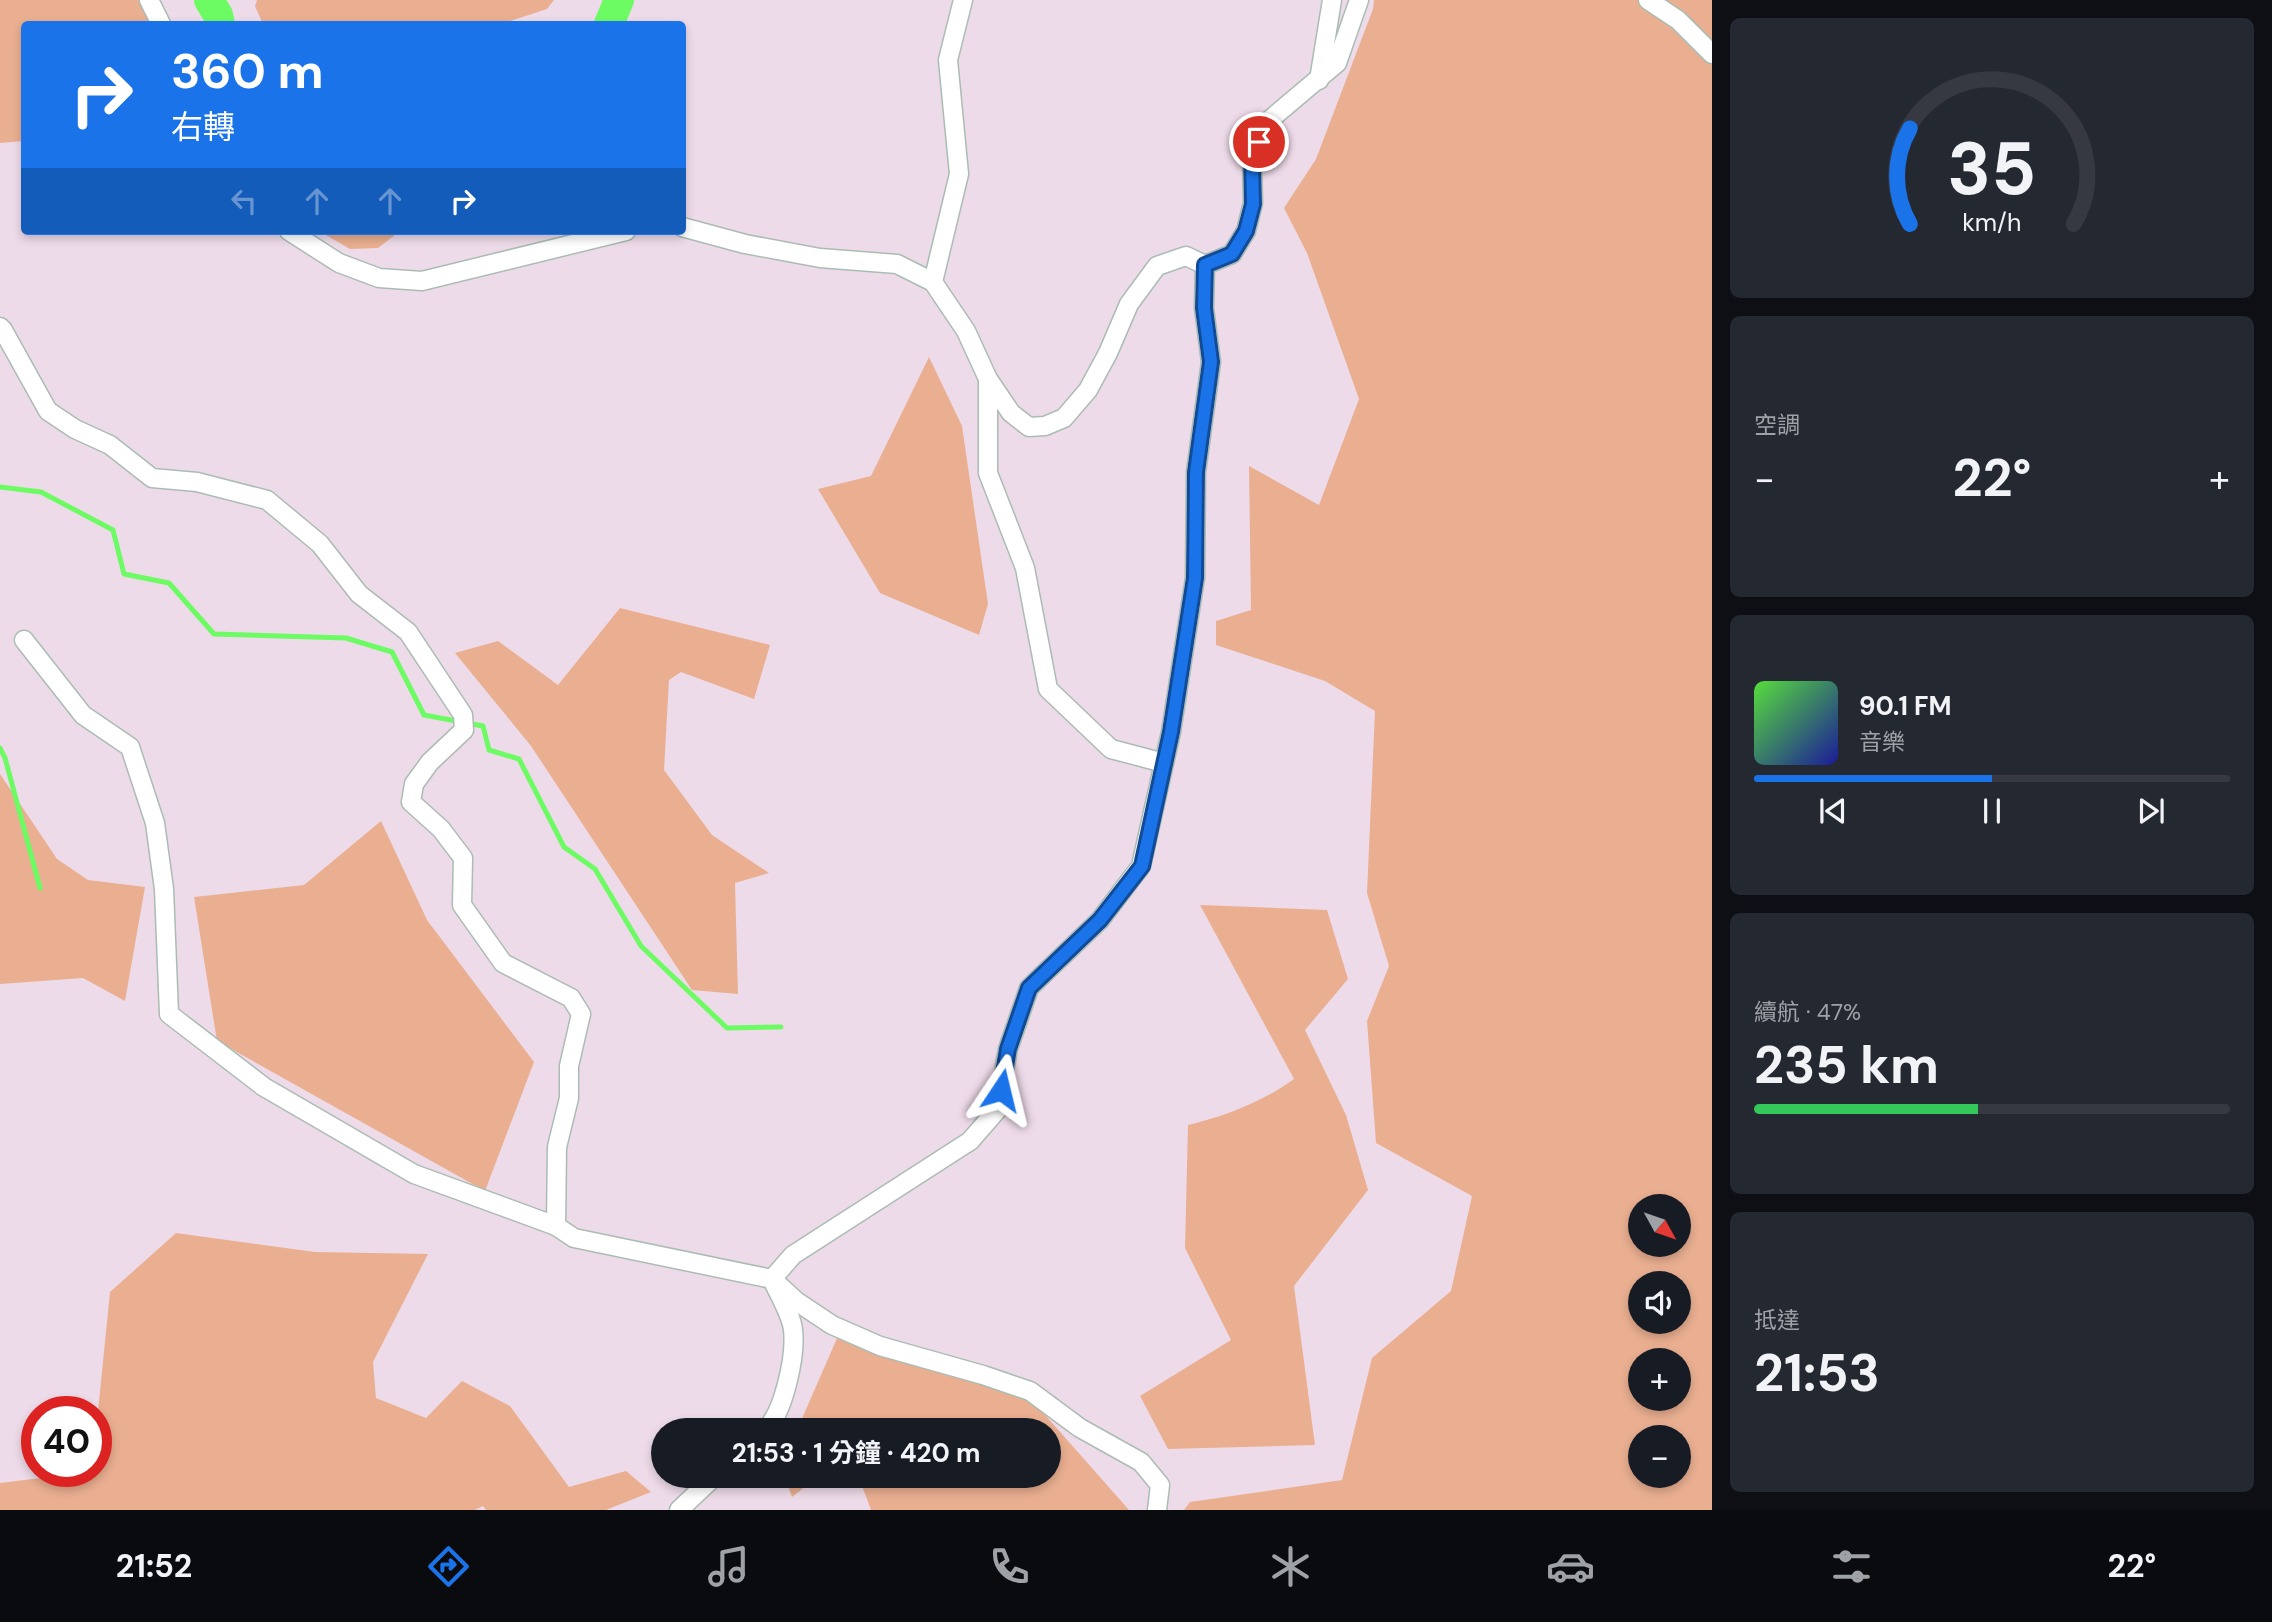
<!DOCTYPE html>
<html lang="zh-TW">
<meta charset="utf-8">
<style>
body{margin:0;font-family:"DM Sans","Noto Sans TC",sans-serif;background:#242831;color:#f1f3f6;height:100vh;display:flex;flex-direction:column;font-size:26px;white-space:nowrap}
*{box-sizing:border-box;margin:0}
p{font-size:23px;color:#9ea1a6}
.icon{flex:none;width:38px;height:38px;fill:none;stroke:currentColor;stroke-width:2;stroke-linecap:round;stroke-linejoin:round}
.map{position:relative;flex:1;overflow:hidden}
.sheet{display:flex;flex-direction:column;gap:18px;padding:18px;background:#0d0f14;width:560px}
.sheet>*{flex:none}
.top-card{position:absolute;left:21px;top:21px;width:665px;height:214px;border-radius:7px;box-shadow:0 4px 10px #0003;background:#1a73e8;color:#fff;overflow:hidden}
.needle{width:46px;rotate:130deg}
.buttons{position:absolute;left:1628px;top:1194px;display:grid;gap:14px}
.buttons a{display:grid;place-items:center;width:63px;height:63px;border-radius:50%;background:#171b24;box-shadow:0 4px 10px #0003;font-size:35px}
.speed{position:absolute;left:21px;top:1396px;display:flex;gap:14px;font-size:35px;font-weight:700;text-align:center}
.speed>*{display:grid;place-content:center;width:91px;height:91px;border-radius:50%;background:#171b24;box-shadow:0 4px 10px #0003;line-height:1}
.speed .limit{border:10px solid #d22;background:#fff;color:#111}
.pin{position:absolute;display:grid;place-items:center;width:60px;height:60px;color:#fff;margin:-30px;border:4px solid #fff;border-radius:50%;box-shadow:0 2px 7px #0007}
.me{position:absolute;width:77px;margin:-38px;rotate:10deg;stroke-linejoin:round;filter:drop-shadow(0 0 5px #0008)}
.turn{display:flex;align-items:center;gap:24px;height:147px;padding:0 35px;font-size:32px}
.turn .icon{width:91px;height:91px;stroke-width:2.5}
.turn b{display:block;font-size:49px;line-height:60px}
.lanes{display:flex;align-items:center;height:66px;padding:0 35px;background:#0003;justify-content:center;gap:35px;direction:ltr}
.lanes .off{opacity:.35}
.big{font-size:52px;font-weight:700;line-height:1.1}
.sheet .card{flex:1;display:flex;flex-direction:column;justify-content:center;gap:10px;min-width:0;padding:0 24px;border-radius:10px;background:#242831}
.sheet .dial{align-items:center;gap:0}
.dial svg{height:182px;overflow:visible;fill:none;stroke:#363941;stroke-width:7;stroke-linecap:round;text-anchor:middle}
.dial text{fill:#f1f3f6;stroke:none}
.song{display:flex;align-items:center;gap:21px}
.cover{width:84px;height:84px;border-radius:10px;background:linear-gradient(135deg,hsl(110 70% 55%),hsl(240 70% 35%))}
.played{height:7px;border-radius:4px;background:linear-gradient(90deg,#1a73e8 50%,#363941 50%)}
.keys{display:flex;justify-content:space-around;direction:ltr}
.heat{display:flex;justify-content:space-between;align-items:center;font-size:38px;direction:ltr}
.charge{height:10px;border-radius:5px;background:linear-gradient(90deg,#34c759 47%,#363941 0)}
.trip{position:absolute;left:651px;top:1418px;width:410px;height:70px;border-radius:35px;background:#171b24;box-shadow:0 4px 10px #0003;font-weight:700;line-height:70px;text-align:center}
.dock{display:flex;height:112px;justify-content:space-around;align-items:center;background:#090b0e;color:#9ea1a6}
.dock .icon{width:49px;height:49px}
.dock .selected{color:#1a73e8}
.dock b{font-size:32px;color:#f1f3f6}
main{display:flex;flex:1;min-height:0}
.map>svg:first-child{display:block}
.green{fill:#eaaf91;fill-rule:evenodd}
.lines{fill:none;stroke-linecap:round;stroke-linejoin:round}
.stream{stroke:#6dfb63;stroke-width:5}
.river{stroke:#6dfb63;stroke-width:30}
.minor-casing{stroke:#abbcb3;stroke-width:21}
.minor{stroke:#fff;stroke-width:18}
.route-casing{stroke:#114b97;stroke-width:18}
.route{stroke:#1a73e8;stroke-width:12}
</style>
<main>
<div class="map">
<svg width="1712" height="1510" viewBox="0 0 1712 1510">
<rect width="100%" height="100%" fill="#eedbe9"/>
<g class="green">
<polygon points="0,0 140,0 152,24 24,24 24,141 0,143"/>
<polygon points="257,0 554,0 547,9 501,24 263,24 255,6"/>
<path d="M1374 0H1712V1510H1184L1190 1502 1342 1480 1372 1358 1451 1291 1472 1196 1376 1143 1367 1021 1389 966 1367 893 1375 711 1325 681 1216 645V621L1251 610 1249 466 1319 505 1359 399 1307 253 1284 208 1316 159 1373 9ZM1640 1206H1678V1244H1640ZM1640 1283H1678V1321H1640ZM1640 1360H1678V1398H1640ZM1640 1437H1678V1475H1640Z"/>
<polygon points="319,231 400,231 378,248 350,249"/>
<polygon points="929,357 962,426 988,604 979,635 880,593 818,489 871,476"/>
<polygon points="620,608 770,645 754,699 681,672 669,680 664,770 712,835 769,873 735,883 738,994 692,990 531,746 455,653 498,641 558,685"/>
<polygon points="0,774 57,859 88,880 145,887 125,1001 83,978 0,984"/>
<polygon points="381,821 427,920 534,1062 485,1191 217,1041 194,897 304,885"/>
<path d="M1200 905 1327 910 1348 979 1305 1030 1346 1115 1368 1190 1294 1286 1315 1445 1168 1449 1140 1396 1231 1340 1185 1248 1188 1125C1226 1116 1262 1102 1294 1079Z"/>
<polygon points="176,1233 315,1252 428,1254 373,1362 376,1398 426,1418 462,1381 510,1406 569,1487 626,1471 651,1492 606,1510 486,1510 483,1506 475,1510 0,1510 0,1483 49,1477 55,1472 96,1472 96,1431 110,1292"/>
<polygon points="838,1336 1024,1391 1129,1510 871,1510 858,1475 1048,1475 1048,1430 797,1430"/>
<polygon points="784,1475 820,1475 792,1497"/>
</g>
<g class="lines">
<g class="stream">
<polyline points="0,487 41,492 113,530 124,574 169,583 214,634 346,638 392,652 424,715 483,726 489,750 519,759 564,847 595,869 641,946 727,1028 781,1027"/>
<polyline points="0,748 5,758 40,888"/>
</g>
<g class="river">
<polyline points="209,0 218,15 220,24"/>
<polyline points="609,24 619,0"/>
</g>
<g class="minor-casing">
<g id="minor">
<polyline points="149,0 161,24"/>
<polyline points="1648,0 1678,20 1712,54"/>
<polyline points="1319,80 1332,0"/>
<polyline points="682,227 745,244 820,258 897,264 933,282 966,331 988,379 1011,413 1029,427 1045,426 1064,418 1088,390 1108,353 1129,304 1157,266 1186,256 1205,265 1232,254 1246,231 1253,203 1252,161 1266,123 1337,63 1359,0"/>
<polyline points="289,231 339,263 379,278 422,281 626,231"/>
<polyline points="933,282 959,174 948,60 963,0"/>
<polyline points="0,327 3,330 48,411 75,429 110,445 152,478 197,482 267,500 320,544 359,594 408,632 463,715 464,730 430,762 414,784 411,802 441,829 463,858 462,905 503,963 571,998 581,1014 569,1066 569,1098 557,1147 556,1226 574,1238 772,1279 796,1301 832,1325 880,1346 983,1375 1030,1391 1080,1428 1141,1462 1160,1485 1157,1510"/>
<polyline points="988,379 988,473 1025,568 1048,689 1111,749 1164,763"/>
<polyline points="24,640 83,715 130,747 155,823 164,889 169,1014 264,1087 414,1174 556,1226"/>
<path d="M765 1430C784 1413 796 1355 793 1330 792 1316 778 1293 772 1279L793 1255 970 1141 997 1110 1008 1049 1029 988 1100 920 1141 866 1171 732 1195 578 1196 472 1211 362 1204 308 1205 265"/>
<polyline points="679,1510 716,1475"/>
</g>
</g>
<use href="#minor" class="minor"/>
</g>
<g class="lines">
<g class="route-casing">
<polyline id="route" points="1001,1090 1008,1049 1029,988 1100,920 1142,866 1171,732 1195,578 1196,472 1211,362 1204,308 1205,265 1232,254 1246,231 1253,204 1252,161 1259,142"/>
</g>
<use href="#route" class="route"/>
</g>
</svg>
<div class="buttons">
<a><svg class="needle" viewBox="-14 -14 28 28"><path d="M0-13l5 13h-10z" fill="#e53935"/><path d="M0 13l5-13h-10z" fill="#9ea1a6"/></svg></a>
<a><svg class="icon" aria-label="sound" viewBox="0 0 24 24"><path d="M4 9h4l5-4v14l-5-4H4zM17 9q2 3 0 6"/></svg></a>
<a>+</a>
<a>−</a>
</div>
<div class="speed"><div class="limit">40</div></div>
<div class="pin" style="left:1259px;top:142px;background:#d93025"><svg class="icon" aria-label="arrive" viewBox="0 0 24 24"><path d="M6 21V4h12l-3 4 3 4H6"/></svg></div>
<svg class="me" style="left:1001px;top:1090px" viewBox="-20 -20 40 40"><path d="M0-17L14 15 0 8-14 15z" fill="#1a73e8" stroke="#fff" stroke-width="4"/></svg>
<div class="trip">21:53 · 1 分鐘 · 420 m</div>
<div class="top-card">
<div class="turn"><svg class="icon" aria-label="right" viewBox="0 0 24 24"><path d="M7 20v-9h11M14 6l5 5-5 5"/></svg><div><b>360 m</b>右轉</div></div>
<div class="lanes"><svg class="icon off" aria-label="left" viewBox="0 0 24 24"><path d="M17 20v-9H6M10 6l-5 5 5 5"/></svg><svg class="icon off" aria-label="ahead" viewBox="0 0 24 24"><path d="M12 20V5M6 11l6-6 6 6"/></svg><svg class="icon off" aria-label="ahead" viewBox="0 0 24 24"><path d="M12 20V5M6 11l6-6 6 6"/></svg><svg class="icon" aria-label="right" viewBox="0 0 24 24"><path d="M7 20v-9h11M14 6l5 5-5 5"/></svg></div>
</div>
</div>
<section class="sheet">
<div class="card dial"><svg viewBox="0 0 100 80">
<path d="M14 69A42 42 0 1 1 86 69"/>
<path d="M14 69A42 42 0 0 1 14 27" stroke="#1a73e8"/>
<text x="50" y="56" font-size="32" font-weight="700">35</text>
<text x="50" y="72" font-size="11">km/h</text>
</svg></div>
<div class="card"><p>空調</p>
<div class="heat"><a>−</a><b class="big">22°</b><a>+</a></div>
</div>
<div class="card">
<div class="song"><i class="cover"></i><div><b>90.1 FM</b><p>音樂</p></div></div>
<div class="played"></div>
<div class="keys"><svg class="icon" aria-label="previous" viewBox="0 0 24 24"><path d="M18 5L8 12l10 7zM5 5v14"/></svg><svg class="icon" aria-label="pause" viewBox="0 0 24 24"><path d="M8 5v14M16 5v14"/></svg><svg class="icon" aria-label="next" viewBox="0 0 24 24"><path d="M6 5l10 7-10 7zM19 5v14"/></svg></div>
</div>
<div class="card"><p>續航 · 47%</p><b class="big">235 km</b><div class="charge"></div></div>
<div class="card"><p>抵達</p><b class="big">21:53</b></div>
</section>
</main>
<nav class="dock">
<b>21:52</b>
<svg class="icon selected" aria-label="directions" viewBox="0 0 24 24"><path d="M12 3l9 9-9 9-9-9zM9 14v-3h6M13 9l2 2-2 2"/></svg>
<svg class="icon" aria-label="music" viewBox="0 0 24 24"><path d="M9 18V5l10-2v13"/><circle cx="6" cy="18" r="3"/><circle cx="16" cy="16" r="3"/></svg>
<svg class="icon" aria-label="phone" viewBox="0 0 24 24"><path d="M5 4h4l2 5-3 2q2 4 5 5l2-3 5 2v4C11 20 4 13 5 4z"/></svg>
<svg class="icon" aria-label="climate" viewBox="0 0 24 24"><path d="M12 3v18M4 7l16 10M4 17L20 7"/></svg>
<svg class="icon" aria-label="car" viewBox="0 0 24 24"><path d="M5 17H2v-5l4-1 3-4h7l3 4 3 1v5h-3M9 17h6M6 11h13"/><circle cx="7" cy="17" r="2"/><circle cx="17" cy="17" r="2"/></svg>
<svg class="icon" aria-label="filters" viewBox="0 0 24 24"><path d="M4 7h16M4 17h16"/><circle cx="9" cy="7" r="2"/><circle cx="15" cy="17" r="2"/></svg>
<b>22°</b>
</nav>
